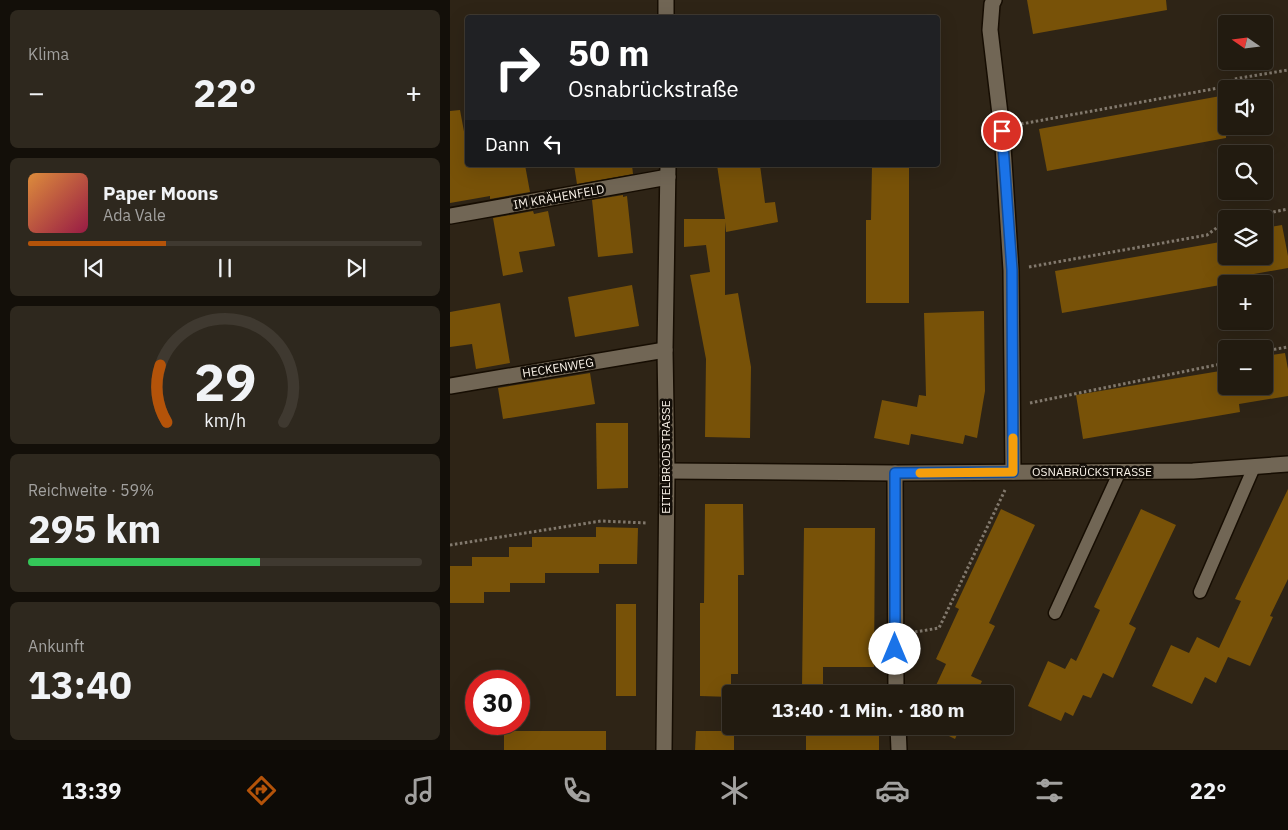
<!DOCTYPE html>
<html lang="de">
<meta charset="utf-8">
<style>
body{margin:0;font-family:"IBM Plex Sans",sans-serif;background:#2e281e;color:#f1f3f6;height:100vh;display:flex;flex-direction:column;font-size:19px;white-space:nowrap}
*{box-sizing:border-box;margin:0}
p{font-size:16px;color:#a2a19f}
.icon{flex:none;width:28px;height:28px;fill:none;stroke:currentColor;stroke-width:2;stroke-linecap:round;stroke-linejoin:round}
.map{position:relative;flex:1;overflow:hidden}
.details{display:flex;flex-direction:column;gap:10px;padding:10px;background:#130f09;width:450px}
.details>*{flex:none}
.guide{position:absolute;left:15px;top:15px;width:475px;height:152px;border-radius:5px;box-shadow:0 5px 20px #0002,0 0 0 1px #3f3930;background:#202124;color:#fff;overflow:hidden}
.needle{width:32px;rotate:284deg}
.controls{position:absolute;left:768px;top:15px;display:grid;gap:10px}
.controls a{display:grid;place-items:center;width:55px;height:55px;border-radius:5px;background:#221b10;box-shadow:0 5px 20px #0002,0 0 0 1px #3f3930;font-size:25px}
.speed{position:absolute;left:15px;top:670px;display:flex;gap:10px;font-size:25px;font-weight:700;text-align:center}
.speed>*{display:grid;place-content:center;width:65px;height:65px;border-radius:50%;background:#221b10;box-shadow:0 5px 20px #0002,0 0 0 1px #3f3930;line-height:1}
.speed .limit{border:8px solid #d22;background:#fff;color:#111}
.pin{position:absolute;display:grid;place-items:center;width:42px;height:42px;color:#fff;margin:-21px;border:2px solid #fff;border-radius:50%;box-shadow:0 1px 5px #0007}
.me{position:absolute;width:55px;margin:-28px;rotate:0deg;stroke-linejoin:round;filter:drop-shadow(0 0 4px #0008)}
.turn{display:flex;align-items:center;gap:18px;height:105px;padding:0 20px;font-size:22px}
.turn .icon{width:65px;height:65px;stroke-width:2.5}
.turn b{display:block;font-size:35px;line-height:42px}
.then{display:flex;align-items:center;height:48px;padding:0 20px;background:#0003;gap:10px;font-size:19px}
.big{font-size:38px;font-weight:700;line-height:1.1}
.details .widget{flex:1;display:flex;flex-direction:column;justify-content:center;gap:8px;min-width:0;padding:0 18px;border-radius:8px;background:#2e281e}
.details .dial{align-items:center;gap:0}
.dial svg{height:130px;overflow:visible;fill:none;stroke:#3f3930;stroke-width:7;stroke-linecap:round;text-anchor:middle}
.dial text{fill:#f1f3f6;stroke:none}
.song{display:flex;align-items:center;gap:15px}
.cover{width:60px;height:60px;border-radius:8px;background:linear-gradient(135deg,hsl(30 70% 55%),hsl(340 70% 35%))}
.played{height:5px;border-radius:2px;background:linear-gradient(90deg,#b45309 35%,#3f3930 35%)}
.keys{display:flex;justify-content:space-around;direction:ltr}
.heat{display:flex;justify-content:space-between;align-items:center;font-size:28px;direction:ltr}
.charge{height:8px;border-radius:4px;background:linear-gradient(90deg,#34c759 59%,#3f3930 0)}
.trip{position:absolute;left:272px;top:685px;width:292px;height:50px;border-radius:5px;background:#221b10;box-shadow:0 5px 20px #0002,0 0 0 1px #3f3930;font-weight:700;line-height:50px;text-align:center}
.dock{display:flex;height:80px;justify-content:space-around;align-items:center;background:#0e0b06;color:#a2a19f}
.dock .icon{width:35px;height:35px}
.dock .active{color:#b45309}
.dock b{font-size:22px;color:#f1f3f6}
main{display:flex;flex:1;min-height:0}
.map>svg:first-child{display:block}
.building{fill:#785208}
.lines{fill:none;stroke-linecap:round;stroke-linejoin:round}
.lane-casing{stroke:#160d02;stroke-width:15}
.street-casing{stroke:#160d02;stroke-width:18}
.path{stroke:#82796d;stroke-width:3;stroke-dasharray:2.5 2.5;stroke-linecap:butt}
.lane{stroke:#716655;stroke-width:12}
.street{stroke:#716655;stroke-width:15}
.route-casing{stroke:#114b97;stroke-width:12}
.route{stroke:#1a73e8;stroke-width:9}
.slow{stroke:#f59e0b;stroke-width:9}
.labels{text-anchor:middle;stroke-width:5;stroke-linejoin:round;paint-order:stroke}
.street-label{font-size:12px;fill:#f9f2e8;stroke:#130e08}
</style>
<main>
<section class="details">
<div class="widget"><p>Klima</p>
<div class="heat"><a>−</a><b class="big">22°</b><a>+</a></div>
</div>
<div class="widget">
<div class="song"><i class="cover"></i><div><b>Paper Moons</b><p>Ada Vale</p></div></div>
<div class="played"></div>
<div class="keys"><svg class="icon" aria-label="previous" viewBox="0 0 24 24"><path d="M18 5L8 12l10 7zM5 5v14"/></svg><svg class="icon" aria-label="pause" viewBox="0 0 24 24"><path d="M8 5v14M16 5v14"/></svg><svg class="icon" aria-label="next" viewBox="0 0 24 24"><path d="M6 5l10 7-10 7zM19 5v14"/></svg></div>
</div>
<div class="widget dial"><svg viewBox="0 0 100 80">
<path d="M14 69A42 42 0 1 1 86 69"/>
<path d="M14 69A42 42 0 0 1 10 34" stroke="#b45309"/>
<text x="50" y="56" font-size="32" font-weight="700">29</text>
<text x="50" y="72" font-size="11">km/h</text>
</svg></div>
<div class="widget"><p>Reichweite · 59%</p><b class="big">295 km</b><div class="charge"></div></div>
<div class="widget"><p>Ankunft</p><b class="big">13:40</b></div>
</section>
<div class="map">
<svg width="838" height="750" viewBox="0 0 838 750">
<rect width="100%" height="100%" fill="#2e2416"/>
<g class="building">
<polygon points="577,0 716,0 717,10 583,34"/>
<polygon points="776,95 776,138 597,171 589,129"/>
<polygon points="10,110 18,153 18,165 75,165 80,192 40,199 40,196 0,203 0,111"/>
<polygon points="124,165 182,165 183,174 127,184"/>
<polygon points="267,165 310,165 315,203 325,202 328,222 276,232 275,222 275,295 288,293 301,367 300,438 255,437 256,359 240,275 260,272 256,245 234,247 234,219 275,219"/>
<polygon points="422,165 459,165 459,303 416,303 416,220 421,220"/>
<polygon points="173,195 173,197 177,196 183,253 148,257 142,200"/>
<polygon points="83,211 84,214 98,211 105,246 69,252 73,272 53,276 43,218"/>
<polygon points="832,225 838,256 838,268 776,279 776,284 612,313 605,271 776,241 776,256 814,256 814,228"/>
<polygon points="182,285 189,326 125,337 118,297"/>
<polygon points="50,303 60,363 26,369 22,344 0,347 0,312"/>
<polygon points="534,311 535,391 527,438 515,435 513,444 461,434 459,445 424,438 432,400 467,407 469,395 476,396 474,313"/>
<polygon points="835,353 838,369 838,396 789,404 790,412 633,439 626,395 776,370 776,386 814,386 814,356"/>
<polygon points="140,373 145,404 53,419 48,388"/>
<polygon points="146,423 178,423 178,488 147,489"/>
<polygon points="838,489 838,579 820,616 823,617 800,666 778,657 766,683 755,677 742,704 702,686 721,645 739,653 747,637 769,648 791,601 785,599"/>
<polygon points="255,504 293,504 294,575 288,575 288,674 281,674 281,697 250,696 250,603 254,603"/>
<polygon points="551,509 585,525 539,623 545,626 521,676 532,681 526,694 482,694 496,664 486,659 509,609 505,607"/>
<polygon points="691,509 726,525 679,624 686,628 663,678 653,673 641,698 633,695 623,716 615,712 611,721 578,706 598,661 615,669 621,658 626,661 650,610 644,607"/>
<polygon points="146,527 188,528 187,564 149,564 149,573 95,573 95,583 60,583 60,592 34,592 34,603 0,603 0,566 22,566 22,557 59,557 59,547 82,547 82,537 146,537"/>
<polygon points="354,528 425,528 424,667 373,667 373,689 352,688"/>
<rect x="166" y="604" width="20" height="92"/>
<rect x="356" y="726" width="73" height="24"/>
<polygon points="479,726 511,726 505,739"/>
<rect x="54" y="731" width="102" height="19"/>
<polygon points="246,731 284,731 284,750 245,750"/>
</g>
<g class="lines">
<g class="lane-casing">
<g id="lane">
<polyline points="750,592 804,467"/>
<polyline points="605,613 670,471"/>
</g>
</g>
<g class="street-casing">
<g id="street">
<polyline points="216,0 216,18"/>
<polyline points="544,0 542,4 540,30 552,131 561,270 563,472"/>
<polyline points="0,216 218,177"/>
<polyline points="0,386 215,350"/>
<polyline points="217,471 445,473 743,471 838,464"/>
<polyline points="445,473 446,694"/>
<polyline points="448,726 449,750"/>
<polyline points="214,750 217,471 215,350 218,165"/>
</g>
</g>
<g class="path">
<polyline points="571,124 774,87 784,79 838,70"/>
<polyline points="789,219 838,209"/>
<polyline points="579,267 757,235 776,221"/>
<polyline points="814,351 838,347"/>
<polyline points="580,403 776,363"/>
<polyline points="0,545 151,521 197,523"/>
<polyline points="465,632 489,628 555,490"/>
</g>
<use href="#lane" class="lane"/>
<use href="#street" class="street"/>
</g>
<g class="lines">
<g class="route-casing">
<polyline id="route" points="445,649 445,473 563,472 562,270 552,131"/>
</g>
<use href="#route" class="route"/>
<polyline class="slow" points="470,473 563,472 563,438"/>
</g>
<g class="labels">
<g class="street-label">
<text transform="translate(109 197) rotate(-10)" y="4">IM KRÄHENFELD</text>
<text transform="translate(108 368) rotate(-9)" y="4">HECKENWEG</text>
<text transform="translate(216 457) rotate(-90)" y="4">EITELBRODSTRASSE</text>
<text x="642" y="476">OSNABRÜCKSTRASSE</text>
</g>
</g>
</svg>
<div class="controls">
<a><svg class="needle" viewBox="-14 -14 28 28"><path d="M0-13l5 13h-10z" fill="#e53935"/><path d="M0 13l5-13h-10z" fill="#a2a19f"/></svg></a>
<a><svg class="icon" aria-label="sound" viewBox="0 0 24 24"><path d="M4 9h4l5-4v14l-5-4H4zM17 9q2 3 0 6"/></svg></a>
<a><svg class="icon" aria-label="search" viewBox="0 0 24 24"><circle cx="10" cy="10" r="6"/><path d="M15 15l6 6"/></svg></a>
<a><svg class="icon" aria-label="layers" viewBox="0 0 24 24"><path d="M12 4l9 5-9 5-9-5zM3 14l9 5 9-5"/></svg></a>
<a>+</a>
<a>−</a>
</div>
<div class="speed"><div class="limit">30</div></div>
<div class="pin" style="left:552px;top:131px;background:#d93025"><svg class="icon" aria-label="arrive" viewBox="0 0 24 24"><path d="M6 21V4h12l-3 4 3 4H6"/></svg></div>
<svg class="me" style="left:445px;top:649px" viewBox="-20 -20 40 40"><circle r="19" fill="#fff"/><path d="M0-13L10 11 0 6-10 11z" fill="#1a73e8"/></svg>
<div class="trip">13:40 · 1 Min. · 180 m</div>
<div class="guide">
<div class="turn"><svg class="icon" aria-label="right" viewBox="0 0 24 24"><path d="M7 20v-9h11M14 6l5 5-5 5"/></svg><div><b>50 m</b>Osnabrückstraße</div></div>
<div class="then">Dann<svg class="icon" aria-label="left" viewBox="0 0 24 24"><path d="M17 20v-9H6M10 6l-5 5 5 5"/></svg></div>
</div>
</div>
</main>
<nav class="dock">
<b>13:39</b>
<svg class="icon active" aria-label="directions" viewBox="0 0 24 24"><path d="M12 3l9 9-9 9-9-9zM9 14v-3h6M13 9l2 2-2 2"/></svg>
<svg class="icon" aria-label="music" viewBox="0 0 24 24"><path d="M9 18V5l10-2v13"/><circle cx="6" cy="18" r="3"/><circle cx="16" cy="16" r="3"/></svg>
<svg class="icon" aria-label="phone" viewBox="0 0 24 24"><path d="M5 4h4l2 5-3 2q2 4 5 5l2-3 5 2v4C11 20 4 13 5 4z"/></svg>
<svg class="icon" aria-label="climate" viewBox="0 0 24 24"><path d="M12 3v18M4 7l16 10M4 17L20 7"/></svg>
<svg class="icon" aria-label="car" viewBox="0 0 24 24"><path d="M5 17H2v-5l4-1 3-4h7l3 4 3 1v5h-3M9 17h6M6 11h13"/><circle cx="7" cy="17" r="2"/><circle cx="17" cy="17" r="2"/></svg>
<svg class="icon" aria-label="filters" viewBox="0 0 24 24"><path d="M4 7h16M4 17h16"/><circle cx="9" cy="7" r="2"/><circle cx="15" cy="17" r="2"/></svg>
<b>22°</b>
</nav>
